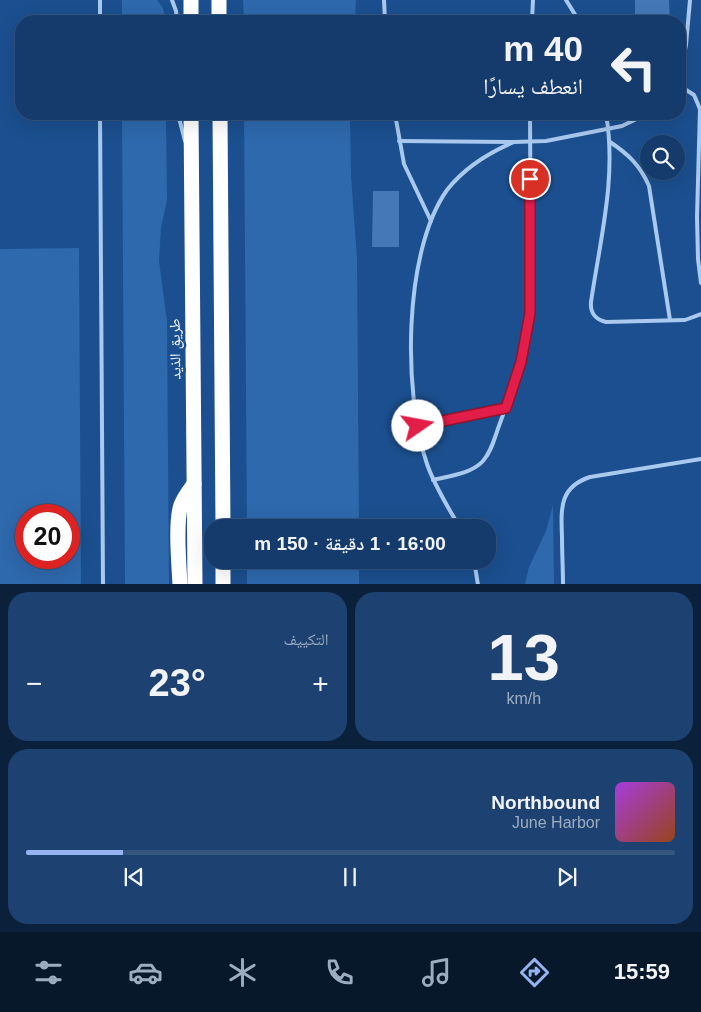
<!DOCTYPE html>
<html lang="ar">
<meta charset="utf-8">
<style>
body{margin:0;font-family:Arial,"Noto Naskh Arabic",sans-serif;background:#1d4271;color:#f1f3f6;direction:rtl;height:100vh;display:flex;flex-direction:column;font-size:19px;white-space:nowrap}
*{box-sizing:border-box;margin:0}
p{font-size:16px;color:#9dadc1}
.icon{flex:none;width:28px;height:28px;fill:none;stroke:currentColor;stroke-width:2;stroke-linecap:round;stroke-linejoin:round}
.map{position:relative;height:584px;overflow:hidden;direction:ltr}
.drawer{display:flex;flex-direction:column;gap:8px;padding:8px;background:#0b203b;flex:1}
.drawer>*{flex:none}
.top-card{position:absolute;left:15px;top:15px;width:671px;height:105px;border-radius:20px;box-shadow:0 5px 20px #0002,0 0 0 1px #33557e;direction:rtl;background:#143b6b;color:#f1f3f6;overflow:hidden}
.buttons{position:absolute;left:640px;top:135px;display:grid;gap:10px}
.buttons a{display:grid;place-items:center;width:45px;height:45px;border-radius:50%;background:#143b6b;box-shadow:0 5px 20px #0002,0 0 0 1px #33557e;font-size:25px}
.speed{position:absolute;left:15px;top:504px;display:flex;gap:10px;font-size:25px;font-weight:700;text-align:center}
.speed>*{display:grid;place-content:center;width:65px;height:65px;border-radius:50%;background:#143b6b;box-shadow:0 5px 20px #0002,0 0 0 1px #33557e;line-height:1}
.speed .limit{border:8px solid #d22;background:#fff;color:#111}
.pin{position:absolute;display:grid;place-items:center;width:42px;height:42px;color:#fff;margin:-21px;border:2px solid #fff;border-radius:50%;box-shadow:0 1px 5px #0007}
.me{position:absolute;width:55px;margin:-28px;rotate:78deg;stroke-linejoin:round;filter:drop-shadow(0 0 4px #0008)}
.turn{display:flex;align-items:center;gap:18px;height:105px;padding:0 20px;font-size:22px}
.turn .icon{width:65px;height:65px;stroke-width:2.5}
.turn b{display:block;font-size:35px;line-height:42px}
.big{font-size:38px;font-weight:600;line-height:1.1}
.drawer .card{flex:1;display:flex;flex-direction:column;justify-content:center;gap:8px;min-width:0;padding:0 18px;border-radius:20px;background:#1d4271}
.drawer .dial{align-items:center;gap:0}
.dial b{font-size:65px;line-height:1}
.song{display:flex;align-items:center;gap:15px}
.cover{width:60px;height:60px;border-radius:8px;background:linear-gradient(135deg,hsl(280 70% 55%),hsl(20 70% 35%))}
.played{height:5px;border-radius:2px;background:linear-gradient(90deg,#95b2f1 15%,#33557e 15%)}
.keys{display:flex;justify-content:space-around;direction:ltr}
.heat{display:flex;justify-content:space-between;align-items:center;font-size:28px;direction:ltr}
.drawer .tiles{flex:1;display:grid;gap:8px;grid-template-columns:1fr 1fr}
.card:last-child{grid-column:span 2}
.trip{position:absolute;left:204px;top:519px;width:292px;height:50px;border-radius:20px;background:#143b6b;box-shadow:0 5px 20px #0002,0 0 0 1px #33557e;font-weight:600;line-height:50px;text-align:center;direction:rtl}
.menu{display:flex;height:80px;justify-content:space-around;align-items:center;background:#08182b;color:#9dadc1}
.menu .icon{width:35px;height:35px}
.menu .active{color:#95b2f1}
.menu b{font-size:22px;color:#f1f3f6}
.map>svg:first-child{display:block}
.green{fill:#2e69ad;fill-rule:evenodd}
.building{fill:#4478b7}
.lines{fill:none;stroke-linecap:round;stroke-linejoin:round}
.lane{stroke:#a9c9ee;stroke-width:4}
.highway{stroke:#fff;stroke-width:15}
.route-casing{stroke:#92132f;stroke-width:12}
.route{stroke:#e11d48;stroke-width:9}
.labels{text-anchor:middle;stroke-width:5;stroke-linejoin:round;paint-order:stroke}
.street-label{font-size:15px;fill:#fff;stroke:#1b4f8f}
</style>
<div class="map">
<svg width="701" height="585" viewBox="0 0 701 585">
<rect width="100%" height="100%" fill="#1b4f8f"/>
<g class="green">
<polygon points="122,0 157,0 163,8 166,21 122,21"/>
<polygon points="243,0 356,0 355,21 244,21"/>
<polygon points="122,114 166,114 167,200 161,228 159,261 167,321 169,584 125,584"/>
<polygon points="244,114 350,114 351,176 357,258 359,527 247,527"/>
<path d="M79 248 81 584H0V249ZM26 515H69V558H26Z"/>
<polygon points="553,505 554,584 525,584 529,567 546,531"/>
<rect x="247" y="560" width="112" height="24"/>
</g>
<g class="building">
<polygon points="635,0 669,0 670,21 635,21"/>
<polygon points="373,191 399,191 399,247 372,247"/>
</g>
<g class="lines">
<g class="lane">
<polyline points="100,0 100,21"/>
<polyline points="172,0 176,11 177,21"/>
<polyline points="384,0 385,21"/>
<polyline points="566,0 579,21"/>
<polyline points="532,21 533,0"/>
<polyline points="680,74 686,45 690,0"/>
<polyline points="680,86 694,95 700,109 697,217 698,259 701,283"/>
<polyline points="100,114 103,585"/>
<polyline points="178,114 185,141"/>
<polyline points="395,114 404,164 431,221"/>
<path d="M606 114C617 177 600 240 591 302 590 313 596 320 606 322L685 320 701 314"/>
<polyline points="399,141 514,142 546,141 622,126 647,114"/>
<path d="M610 142C628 154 640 165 649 186L670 320"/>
<polyline points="418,426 506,408"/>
<path d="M433 480C449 476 471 474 483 461 492 451 495 436 500 423 518 376 529 339 531 288L530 114"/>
<path d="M460 528C448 507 435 487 427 464 403 394 403 252 447 190 465 167 488 153 514 142"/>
<polyline points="474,560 478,585"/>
<path d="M563 585C563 569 562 553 562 537 561 509 559 487 590 477L701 459"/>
</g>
<g class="highway">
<polyline points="191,0 191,21"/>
<polyline points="219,0 219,21"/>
<polyline points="191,114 195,585"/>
<polyline points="220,114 223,528"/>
<polyline points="223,560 223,585"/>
<path d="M180 585C179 564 175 522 181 505 184 497 189 491 194 484"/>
</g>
</g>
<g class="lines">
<g class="route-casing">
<polyline id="route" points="418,426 506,408 521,362 530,313 530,179"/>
</g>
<use href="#route" class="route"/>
</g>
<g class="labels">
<g class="street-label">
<text transform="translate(175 349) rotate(-91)" y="5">طريق الذيد</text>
</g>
</g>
</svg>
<div class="buttons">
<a><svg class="icon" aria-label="search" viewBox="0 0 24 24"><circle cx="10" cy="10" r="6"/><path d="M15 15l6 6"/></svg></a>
</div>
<div class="speed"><div class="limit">20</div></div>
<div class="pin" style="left:530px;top:179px;background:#d93025"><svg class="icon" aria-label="arrive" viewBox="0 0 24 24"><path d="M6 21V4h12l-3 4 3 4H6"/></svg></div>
<svg class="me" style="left:418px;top:426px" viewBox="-20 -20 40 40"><circle r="19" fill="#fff"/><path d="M0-13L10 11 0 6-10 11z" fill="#e11d48"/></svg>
<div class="trip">16:00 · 1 دقيقة · 150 m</div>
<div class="top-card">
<div class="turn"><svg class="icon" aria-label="left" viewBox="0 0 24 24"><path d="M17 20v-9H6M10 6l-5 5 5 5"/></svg><div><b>40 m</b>انعطف يسارًا</div></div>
</div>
</div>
<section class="drawer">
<div class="tiles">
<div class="card dial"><b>13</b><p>km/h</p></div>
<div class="card"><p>التكييف</p>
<div class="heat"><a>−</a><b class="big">23°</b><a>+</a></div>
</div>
<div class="card">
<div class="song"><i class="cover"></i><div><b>Northbound</b><p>June Harbor</p></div></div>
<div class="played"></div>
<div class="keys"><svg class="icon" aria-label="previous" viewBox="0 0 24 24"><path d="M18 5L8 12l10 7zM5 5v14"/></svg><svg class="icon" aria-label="pause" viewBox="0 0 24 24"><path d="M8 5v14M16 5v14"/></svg><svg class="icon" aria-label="next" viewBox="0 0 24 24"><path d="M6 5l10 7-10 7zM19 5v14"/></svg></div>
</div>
</div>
</section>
<nav class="menu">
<b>15:59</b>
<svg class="icon active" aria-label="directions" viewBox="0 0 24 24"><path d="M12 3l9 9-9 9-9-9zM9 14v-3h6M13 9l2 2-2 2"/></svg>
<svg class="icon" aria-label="music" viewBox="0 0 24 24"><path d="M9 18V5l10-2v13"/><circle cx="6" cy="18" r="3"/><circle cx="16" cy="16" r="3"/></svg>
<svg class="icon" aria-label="phone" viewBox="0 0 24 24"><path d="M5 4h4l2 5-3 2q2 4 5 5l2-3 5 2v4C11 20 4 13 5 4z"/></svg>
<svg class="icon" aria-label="climate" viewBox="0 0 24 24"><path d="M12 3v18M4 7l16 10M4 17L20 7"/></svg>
<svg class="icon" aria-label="car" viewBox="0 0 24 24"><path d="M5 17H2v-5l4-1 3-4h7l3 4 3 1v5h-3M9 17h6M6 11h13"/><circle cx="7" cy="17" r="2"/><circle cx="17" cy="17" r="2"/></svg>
<svg class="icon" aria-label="filters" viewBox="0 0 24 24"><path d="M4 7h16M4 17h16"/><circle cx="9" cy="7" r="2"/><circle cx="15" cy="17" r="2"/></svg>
</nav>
